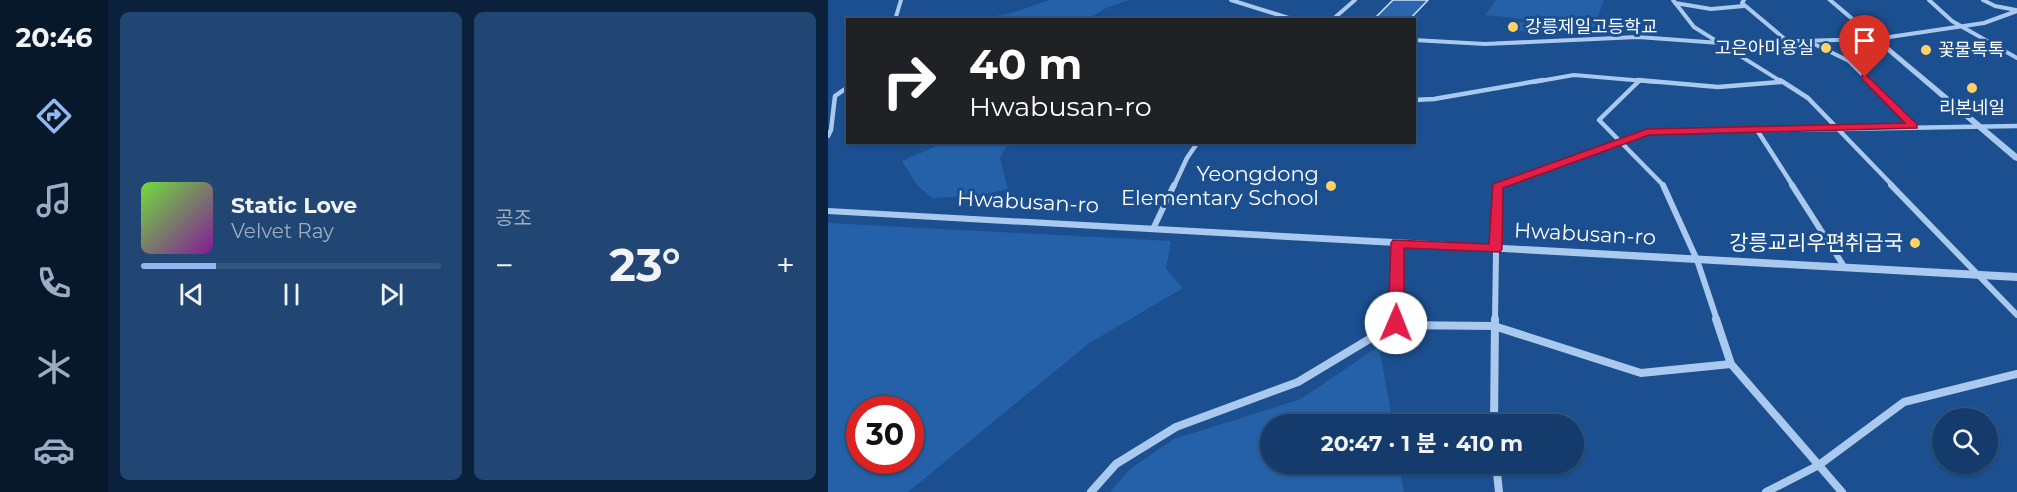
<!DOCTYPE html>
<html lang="ko">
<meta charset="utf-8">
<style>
body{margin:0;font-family:Montserrat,"Noto Sans KR",sans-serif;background:#214673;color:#f1f3f6;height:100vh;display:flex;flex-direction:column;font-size:22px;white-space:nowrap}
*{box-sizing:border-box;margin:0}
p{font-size:20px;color:#9dadc1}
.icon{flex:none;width:33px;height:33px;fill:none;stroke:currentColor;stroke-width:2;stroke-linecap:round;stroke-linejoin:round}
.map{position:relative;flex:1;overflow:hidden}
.sheet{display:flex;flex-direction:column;gap:12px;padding:12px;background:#0b203b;width:720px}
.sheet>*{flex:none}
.guide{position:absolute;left:18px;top:18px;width:570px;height:126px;border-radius:0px;box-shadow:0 2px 4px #0004,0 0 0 2px #33557e;background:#202124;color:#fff;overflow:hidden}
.fabs{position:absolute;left:1104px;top:408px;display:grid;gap:12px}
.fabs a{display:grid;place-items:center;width:66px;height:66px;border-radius:50%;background:#143b6b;box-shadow:0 2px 4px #0004,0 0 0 2px #33557e;font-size:30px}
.speed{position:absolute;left:18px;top:396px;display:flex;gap:12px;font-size:30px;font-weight:700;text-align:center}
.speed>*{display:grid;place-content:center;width:78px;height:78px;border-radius:50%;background:#143b6b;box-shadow:0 2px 4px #0004,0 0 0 2px #33557e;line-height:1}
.speed .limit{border:9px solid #d22;background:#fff;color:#111}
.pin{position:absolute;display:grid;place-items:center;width:51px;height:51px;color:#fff;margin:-62px -26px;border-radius:50% 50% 50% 0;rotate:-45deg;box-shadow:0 0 6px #0007}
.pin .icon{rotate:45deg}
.me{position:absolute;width:66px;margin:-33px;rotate:1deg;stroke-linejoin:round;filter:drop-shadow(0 0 4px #0008)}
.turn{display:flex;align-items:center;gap:21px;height:126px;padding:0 24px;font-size:27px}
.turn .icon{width:78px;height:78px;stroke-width:2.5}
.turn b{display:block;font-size:42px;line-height:51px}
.big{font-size:45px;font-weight:700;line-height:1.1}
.sheet .widget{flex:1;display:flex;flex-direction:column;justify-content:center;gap:9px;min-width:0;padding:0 21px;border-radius:9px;background:#214673}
.song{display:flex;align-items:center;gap:18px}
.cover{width:72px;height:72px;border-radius:9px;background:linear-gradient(135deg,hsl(100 70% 55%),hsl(290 70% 35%))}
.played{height:6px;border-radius:3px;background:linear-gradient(90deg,#90b9f0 25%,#33557e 25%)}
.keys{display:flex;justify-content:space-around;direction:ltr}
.heat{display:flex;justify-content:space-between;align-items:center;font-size:33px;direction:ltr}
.sheet .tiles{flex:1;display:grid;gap:12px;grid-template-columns:repeat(2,1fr)}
.trip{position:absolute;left:432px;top:414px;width:324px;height:60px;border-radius:30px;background:#143b6b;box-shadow:0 2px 4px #0004,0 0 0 2px #33557e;font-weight:700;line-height:60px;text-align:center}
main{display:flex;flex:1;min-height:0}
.menu{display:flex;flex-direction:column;width:108px;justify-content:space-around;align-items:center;background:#08182b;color:#9dadc1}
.menu .icon{width:42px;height:42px}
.menu .current{color:#90b9f0}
.menu b{font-size:27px;color:#f1f3f6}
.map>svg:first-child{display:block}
.green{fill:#2461a8;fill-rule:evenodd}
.building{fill:#2a66ad;stroke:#cfe3fa;stroke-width:1.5}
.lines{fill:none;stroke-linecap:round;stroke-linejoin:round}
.minor-far3{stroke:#a9c9ee;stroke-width:4}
.minor-far2{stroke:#a9c9ee;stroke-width:4.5}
.minor-far1{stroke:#a9c9ee;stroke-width:6}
.minor{stroke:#a9c9ee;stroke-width:8}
.tertiary{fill:#a9c9ee;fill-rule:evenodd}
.route{fill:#e11d48;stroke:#92132f;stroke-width:1.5}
.poi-dot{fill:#ffd166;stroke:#1b4f8f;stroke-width:2}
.labels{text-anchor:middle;stroke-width:6;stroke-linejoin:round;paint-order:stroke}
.far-poi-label{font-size:18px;fill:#fff;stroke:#1b4f8f;text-anchor:start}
.poi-label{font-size:21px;fill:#fff;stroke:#1b4f8f;text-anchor:end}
.street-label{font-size:21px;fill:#fff;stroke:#1b4f8f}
</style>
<main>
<nav class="menu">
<b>20:46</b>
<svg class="icon current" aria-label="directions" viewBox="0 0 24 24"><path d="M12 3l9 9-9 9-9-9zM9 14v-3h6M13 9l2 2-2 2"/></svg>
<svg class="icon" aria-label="music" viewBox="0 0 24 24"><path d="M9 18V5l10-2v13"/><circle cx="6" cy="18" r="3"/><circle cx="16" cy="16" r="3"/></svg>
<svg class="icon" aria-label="phone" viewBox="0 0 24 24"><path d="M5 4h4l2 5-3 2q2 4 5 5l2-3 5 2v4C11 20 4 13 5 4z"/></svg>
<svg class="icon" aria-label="climate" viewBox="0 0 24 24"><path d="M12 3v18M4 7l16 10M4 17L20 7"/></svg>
<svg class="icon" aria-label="car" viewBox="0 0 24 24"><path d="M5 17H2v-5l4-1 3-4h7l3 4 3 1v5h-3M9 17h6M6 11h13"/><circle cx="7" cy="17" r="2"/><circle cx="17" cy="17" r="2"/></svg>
</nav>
<section class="sheet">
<div class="tiles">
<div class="widget">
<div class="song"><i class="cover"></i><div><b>Static Love</b><p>Velvet Ray</p></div></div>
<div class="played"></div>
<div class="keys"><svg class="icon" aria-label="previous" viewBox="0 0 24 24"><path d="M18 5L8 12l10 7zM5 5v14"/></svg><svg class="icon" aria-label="pause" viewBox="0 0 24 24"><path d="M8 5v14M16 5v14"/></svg><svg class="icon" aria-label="next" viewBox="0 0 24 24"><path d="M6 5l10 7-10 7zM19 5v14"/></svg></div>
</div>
<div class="widget"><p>공조</p>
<div class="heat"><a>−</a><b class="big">23°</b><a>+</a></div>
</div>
</div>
</section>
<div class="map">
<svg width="1189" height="492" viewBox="0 0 1189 492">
<rect width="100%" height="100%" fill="#1b4f8f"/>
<g class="green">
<polygon points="222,0 301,0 278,8 260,19 148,19 180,14"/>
<polygon points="668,0 776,0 766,27 657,15"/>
<polygon points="684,21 727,27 723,35 677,29"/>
<polygon points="115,143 189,143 178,147 172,158 180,189 149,196 104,198 89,185 74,161"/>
<path d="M0 223 343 241 338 269 355 288 260 344 80 492H0ZM32 410H82V460H32Z"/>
<polygon points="551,346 565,424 442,424 442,464 571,464 576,492 282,492 302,469 346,439 473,399"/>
</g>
<polygon class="building" points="565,0 600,0 581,20 545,20"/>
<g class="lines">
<g class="minor-far3">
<polyline points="403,0 467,20"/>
<polyline points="845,0 866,27 954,82"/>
<polyline points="916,0 914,3 958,40"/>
<polyline points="1101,0 1124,21 1189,58"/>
<polyline points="1155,0 1167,6 1188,10"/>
<polyline points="847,3 883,9 916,6"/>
<polyline points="67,20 73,0"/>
<polyline points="504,20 527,0"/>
<polyline points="586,40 657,44 810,37 892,43 1048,39 1156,23 1189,11"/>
<polyline points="980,41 1021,61 1042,82"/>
<polyline points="706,82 746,75 828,82"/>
</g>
<g class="minor-far2">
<polyline points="810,80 890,87 953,82"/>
<polyline points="952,80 980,98 1065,186"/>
<polyline points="1040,80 1086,126"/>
<polyline points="811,81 771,120 836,186"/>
<polyline points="586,100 606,99 715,80"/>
<polyline points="929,130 965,186"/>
<polyline points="0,136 3,130 7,96 20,87"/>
<polyline points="346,186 359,158 370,142"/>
<polyline points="669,186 819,132 1189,126"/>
</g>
<g class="minor-far1">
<polyline points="835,185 869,260 889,320"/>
<polyline points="964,185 1017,268"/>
<polyline points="1063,185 1189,315"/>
<polyline points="325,229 346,185"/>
<polyline points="568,320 569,243"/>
<polyline points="667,320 669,186 673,185"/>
</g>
<g class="minor">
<polyline points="888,319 903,364 1014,492"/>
<polyline points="566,325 666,326 813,373 903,364"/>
<polyline points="666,424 667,319"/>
<polyline points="668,464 671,492"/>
<polyline points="263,492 288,464 348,427 470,382 568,323 568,319"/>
<polyline points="938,492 991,465 1076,402 1189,374"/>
</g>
<g class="tertiary">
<polygon points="999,0 1005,0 1189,154 1189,161 1186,160"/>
<polygon points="0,208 1189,273 1189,281 0,214"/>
</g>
</g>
<polygon class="route" points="1037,74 1089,124 1089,128 821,135 675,188 674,249 672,252 576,248 576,323 574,327 563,327 560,323 563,243 565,240 661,244 665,184 819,129 1077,123 1034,79 1034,75"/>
<g class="poi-dot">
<circle cx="685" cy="27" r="6"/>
<circle cx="998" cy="48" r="6"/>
<circle cx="1098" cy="50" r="6"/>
<circle cx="1144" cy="88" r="6"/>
<circle cx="503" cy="186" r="6"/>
<circle cx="1087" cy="243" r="6"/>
</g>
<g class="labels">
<g class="far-poi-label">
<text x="697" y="33">강릉제일고등학교</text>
<text x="986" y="54" text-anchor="end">고은아미용실</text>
<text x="1110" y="56">꽃물톡톡</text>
<text x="1144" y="114" text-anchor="middle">리본네일</text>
</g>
<g class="poi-label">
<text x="491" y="181">Yeongdong<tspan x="491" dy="24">Elementary School</tspan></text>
<text x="1075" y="250">강릉교리우편취급국</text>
</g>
<g class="street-label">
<text transform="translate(200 202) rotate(3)" y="7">Hwabusan-ro</text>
<text transform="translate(757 234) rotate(3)" y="7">Hwabusan-ro</text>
</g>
</g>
</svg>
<div class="fabs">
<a><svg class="icon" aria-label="search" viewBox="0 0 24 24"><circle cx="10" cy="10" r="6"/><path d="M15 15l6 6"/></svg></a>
</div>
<div class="speed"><div class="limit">30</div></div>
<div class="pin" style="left:1037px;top:77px;background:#d93025"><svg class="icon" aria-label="arrive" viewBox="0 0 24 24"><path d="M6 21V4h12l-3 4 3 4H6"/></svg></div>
<svg class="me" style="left:568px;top:323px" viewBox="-20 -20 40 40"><circle r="19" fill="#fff"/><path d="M0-13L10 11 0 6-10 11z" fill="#e11d48"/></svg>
<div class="trip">20:47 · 1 분 · 410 m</div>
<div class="guide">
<div class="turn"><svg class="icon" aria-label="right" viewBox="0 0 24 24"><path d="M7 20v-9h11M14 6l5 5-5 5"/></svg><div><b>40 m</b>Hwabusan-ro</div></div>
</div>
</div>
</main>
